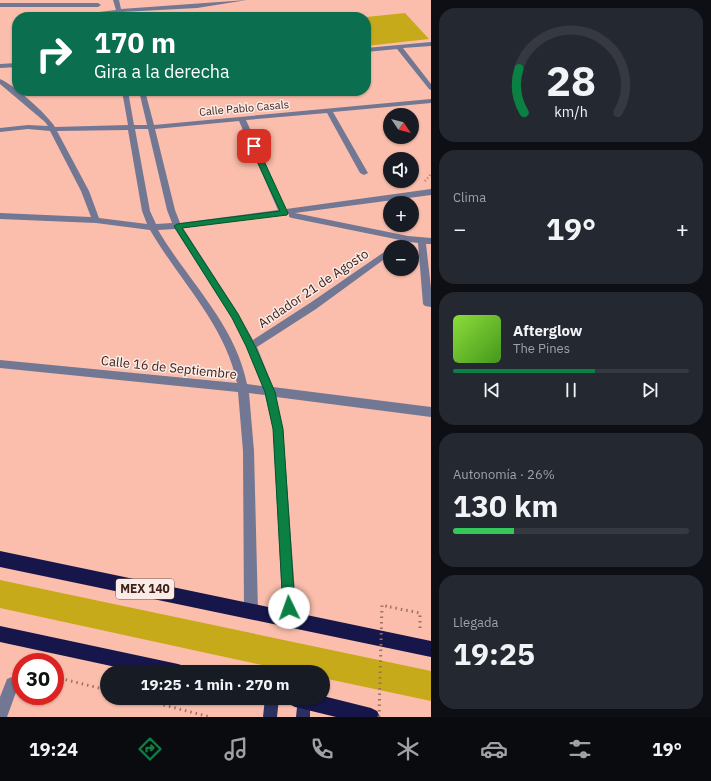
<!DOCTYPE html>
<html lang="es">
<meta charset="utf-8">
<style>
body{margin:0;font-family:"IBM Plex Sans",sans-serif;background:#242831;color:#f1f3f6;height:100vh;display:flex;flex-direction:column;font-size:15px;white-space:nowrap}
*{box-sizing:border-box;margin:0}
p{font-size:13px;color:#9ea1a6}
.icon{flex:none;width:22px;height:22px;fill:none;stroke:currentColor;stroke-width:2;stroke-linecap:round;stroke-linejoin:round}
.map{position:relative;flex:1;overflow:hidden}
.details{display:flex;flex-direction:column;gap:8px;padding:8px;background:#0d0f14;width:280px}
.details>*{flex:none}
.banner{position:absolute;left:12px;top:12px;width:359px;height:84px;border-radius:16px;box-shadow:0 1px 3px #0004;background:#0b6e4f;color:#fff;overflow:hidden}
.needle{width:26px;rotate:125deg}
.controls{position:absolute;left:383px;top:108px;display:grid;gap:8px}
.controls a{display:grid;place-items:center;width:36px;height:36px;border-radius:50%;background:#171b24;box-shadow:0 1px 3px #0004;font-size:20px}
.speed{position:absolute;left:12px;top:653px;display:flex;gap:8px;font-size:20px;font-weight:700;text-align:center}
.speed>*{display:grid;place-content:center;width:52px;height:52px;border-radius:50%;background:#171b24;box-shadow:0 1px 3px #0004;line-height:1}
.speed .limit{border:6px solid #d22;background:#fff;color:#111}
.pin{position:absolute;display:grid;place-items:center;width:34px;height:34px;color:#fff;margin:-17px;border-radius:8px;box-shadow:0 2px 6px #0006}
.me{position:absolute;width:44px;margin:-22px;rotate:357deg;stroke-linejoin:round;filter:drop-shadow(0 0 3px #0008)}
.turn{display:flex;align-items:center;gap:14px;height:84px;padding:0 16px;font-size:18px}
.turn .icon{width:52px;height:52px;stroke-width:2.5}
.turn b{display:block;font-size:28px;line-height:34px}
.big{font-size:30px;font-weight:700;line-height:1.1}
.details .tile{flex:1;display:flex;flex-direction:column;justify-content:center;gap:6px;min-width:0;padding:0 14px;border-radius:16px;background:#242831}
.details .dial{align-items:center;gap:0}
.dial svg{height:104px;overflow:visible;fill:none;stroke:#363941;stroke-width:7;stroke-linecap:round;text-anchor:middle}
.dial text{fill:#f1f3f6;stroke:none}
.song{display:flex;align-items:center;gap:12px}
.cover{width:48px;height:48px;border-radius:6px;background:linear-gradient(135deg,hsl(90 70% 55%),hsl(100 70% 35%))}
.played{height:4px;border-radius:2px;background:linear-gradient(90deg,#0b8043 60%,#363941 60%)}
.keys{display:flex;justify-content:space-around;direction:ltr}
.heat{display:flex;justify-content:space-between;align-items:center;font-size:22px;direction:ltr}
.charge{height:6px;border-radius:3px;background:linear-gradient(90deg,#34c759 26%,#363941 0)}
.trip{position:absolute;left:100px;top:665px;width:230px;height:40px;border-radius:20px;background:#171b24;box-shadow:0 1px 3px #0004;font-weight:700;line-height:40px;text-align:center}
.tab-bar{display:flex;height:64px;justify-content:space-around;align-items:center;background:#090b0e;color:#9ea1a6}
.tab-bar .icon{width:28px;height:28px}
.tab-bar .on{color:#0b8043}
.tab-bar b{font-size:18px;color:#f1f3f6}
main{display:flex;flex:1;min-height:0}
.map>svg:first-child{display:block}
.green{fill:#c6aa1a}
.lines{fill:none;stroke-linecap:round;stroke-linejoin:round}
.path-far1{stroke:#9e7063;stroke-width:2;stroke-dasharray:1 2.5;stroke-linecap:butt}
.path{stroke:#9e7063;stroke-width:3;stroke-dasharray:1.5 4;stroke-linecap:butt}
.minor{fill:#727793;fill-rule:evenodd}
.major{fill:#2c305e;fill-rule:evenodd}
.highway{fill:#16164a;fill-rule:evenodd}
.path-bridge{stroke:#9e7063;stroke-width:3;stroke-dasharray:1.5 4;stroke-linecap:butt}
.route{fill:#0b8043;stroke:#07532c}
.labels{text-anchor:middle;stroke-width:3;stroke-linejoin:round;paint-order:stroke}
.far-street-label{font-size:11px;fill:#3e2119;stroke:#fbebe6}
.shield{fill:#fbebe6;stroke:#775e56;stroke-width:1}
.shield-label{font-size:12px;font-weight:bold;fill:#3e2119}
.street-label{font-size:13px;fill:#3e2119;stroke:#fbebe6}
</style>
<main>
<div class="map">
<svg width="431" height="717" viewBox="0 0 431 717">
<rect width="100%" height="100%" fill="#fbbeac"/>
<g class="green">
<polygon points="405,13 429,39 366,46 366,17"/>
<polygon points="0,580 431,671 431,701 323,678 323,672 294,672 0,608"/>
</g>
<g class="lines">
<polyline class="path-far1" points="425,181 431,174"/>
<g class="path">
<polyline points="390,607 420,613 420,631"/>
<polyline points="55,677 107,690"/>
<polyline points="137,698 210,717"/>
</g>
<g class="minor">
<polygon points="113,0 119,0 121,9 247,0 197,8 122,12 123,17 117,17 116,13 100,13 99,12 116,10"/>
<polygon points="0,3 98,3 101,5 98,7 0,7"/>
<polygon points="431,42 431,46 403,48 431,84 431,90 429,89 397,49 366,52 366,48"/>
<polygon points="17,63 17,67 0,68 0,64"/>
<path d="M0 79C13 84 47 114 55 127L128 125 122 91H128L134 125H147L139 91H145L154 125 431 99V103L333 112 368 173 364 175 360 173 327 113 246 120 286 209 431 189V195L295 213 408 236 431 238V244H426L431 288V307L425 306 423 304 418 243 410 242 402 247H392L400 240 292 218 289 217V214L284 216 281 215 183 228 238 313 253 340 310 303 390 248V255L316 309 257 347 273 387 431 407V417L276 397 283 429 297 620 295 625 290 627 285 625 283 620 273 429 265 395 249 393 254 451 258 611 256 616 251 618 246 616 244 611 243 451 238 392 0 368V360L237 383C225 324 179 280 150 230L96 223 0 219V213L91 217 81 191 50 131 28 129 0 132V128L28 125 48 126 45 122 0 84ZM239 121 278 210 180 223 175 210 155 129ZM135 129H148L167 210 172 223 156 224 150 211ZM128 130 142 211 147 224 99 218 89 191 57 131ZM175 229 232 318 246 346 262 386 247 384C235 324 188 281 158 230Z"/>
<polygon points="12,677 17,679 19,684 7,717 0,717 0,697 7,679"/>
</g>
<g class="major">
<polygon points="265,698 279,698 277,717 263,717"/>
<polygon points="298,698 310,698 310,717 296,717"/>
</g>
<g class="highway">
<polygon points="0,551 431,641 431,657 0,567"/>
<polygon points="0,626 178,664 184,666 186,672 139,672 0,642"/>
<polygon points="323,696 371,708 377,711 380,717 336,717 295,707 289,704 286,698 323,698"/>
</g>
<polyline class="path-bridge" points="379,717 382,605 390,607"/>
</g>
<polygon class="route" points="251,145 257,146 288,213 287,215 182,228 238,314 255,346 275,392 283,429 295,608 294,612 289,614 285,612 283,608 273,429 265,392 246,346 232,318 174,226 177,224 280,211 250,146"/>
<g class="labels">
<g class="far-street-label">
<text transform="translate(244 108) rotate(-5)" y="4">Calle Pablo Casals</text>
</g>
<rect class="shield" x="116" y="579" width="58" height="20" rx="3"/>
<g class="shield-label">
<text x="145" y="593">MEX 140</text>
</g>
<g class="street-label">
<text transform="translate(313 288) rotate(-34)" y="5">Andador 21 de Agosto</text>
<text transform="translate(169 367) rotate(6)" y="5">Calle 16 de Septiembre</text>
</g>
</g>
</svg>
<div class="controls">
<a><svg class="needle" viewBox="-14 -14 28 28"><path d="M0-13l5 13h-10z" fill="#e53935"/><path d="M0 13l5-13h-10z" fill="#9ea1a6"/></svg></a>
<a><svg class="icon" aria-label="sound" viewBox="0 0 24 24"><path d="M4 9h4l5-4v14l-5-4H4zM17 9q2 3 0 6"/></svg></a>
<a>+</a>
<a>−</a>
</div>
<div class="speed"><div class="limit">30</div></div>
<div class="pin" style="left:254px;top:146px;background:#d93025"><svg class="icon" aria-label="arrive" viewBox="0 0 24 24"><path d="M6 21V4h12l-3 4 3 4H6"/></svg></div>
<svg class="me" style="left:289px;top:608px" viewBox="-20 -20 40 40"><circle r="19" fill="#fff"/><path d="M0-13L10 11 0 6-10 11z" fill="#0b8043"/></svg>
<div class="trip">19:25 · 1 min · 270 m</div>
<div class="banner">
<div class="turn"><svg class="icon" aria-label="right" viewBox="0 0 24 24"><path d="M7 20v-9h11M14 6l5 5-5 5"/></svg><div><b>170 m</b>Gira a la derecha</div></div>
</div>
</div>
<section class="details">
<div class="tile dial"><svg viewBox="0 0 100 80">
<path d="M14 69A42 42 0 1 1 86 69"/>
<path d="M14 69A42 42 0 0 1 10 35" stroke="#0b8043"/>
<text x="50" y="56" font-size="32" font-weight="700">28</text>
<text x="50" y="72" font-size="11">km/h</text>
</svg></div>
<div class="tile"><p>Clima</p>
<div class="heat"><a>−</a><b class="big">19°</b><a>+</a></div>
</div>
<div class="tile">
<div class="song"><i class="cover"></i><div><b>Afterglow</b><p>The Pines</p></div></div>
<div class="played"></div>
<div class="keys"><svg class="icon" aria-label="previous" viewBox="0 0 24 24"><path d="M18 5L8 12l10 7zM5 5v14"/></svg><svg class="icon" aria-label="pause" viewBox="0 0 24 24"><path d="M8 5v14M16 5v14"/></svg><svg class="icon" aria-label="next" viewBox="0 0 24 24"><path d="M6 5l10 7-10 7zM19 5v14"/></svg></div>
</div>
<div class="tile"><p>Autonomía · 26%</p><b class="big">130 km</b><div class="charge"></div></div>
<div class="tile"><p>Llegada</p><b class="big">19:25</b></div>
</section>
</main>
<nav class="tab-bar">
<b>19:24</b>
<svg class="icon on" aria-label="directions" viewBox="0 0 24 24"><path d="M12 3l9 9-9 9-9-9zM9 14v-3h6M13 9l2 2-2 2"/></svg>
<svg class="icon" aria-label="music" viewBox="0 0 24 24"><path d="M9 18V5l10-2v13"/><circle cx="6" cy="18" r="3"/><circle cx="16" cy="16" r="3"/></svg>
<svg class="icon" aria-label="phone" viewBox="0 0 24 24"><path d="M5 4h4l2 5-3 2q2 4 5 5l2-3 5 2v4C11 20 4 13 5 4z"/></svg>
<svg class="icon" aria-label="climate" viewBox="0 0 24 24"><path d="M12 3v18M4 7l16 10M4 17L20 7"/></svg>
<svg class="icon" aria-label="car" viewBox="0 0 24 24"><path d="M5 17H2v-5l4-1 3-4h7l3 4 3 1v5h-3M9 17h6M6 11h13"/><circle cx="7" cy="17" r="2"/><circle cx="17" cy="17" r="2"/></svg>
<svg class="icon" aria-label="filters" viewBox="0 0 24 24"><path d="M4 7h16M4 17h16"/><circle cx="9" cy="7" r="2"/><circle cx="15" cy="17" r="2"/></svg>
<b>19°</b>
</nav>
